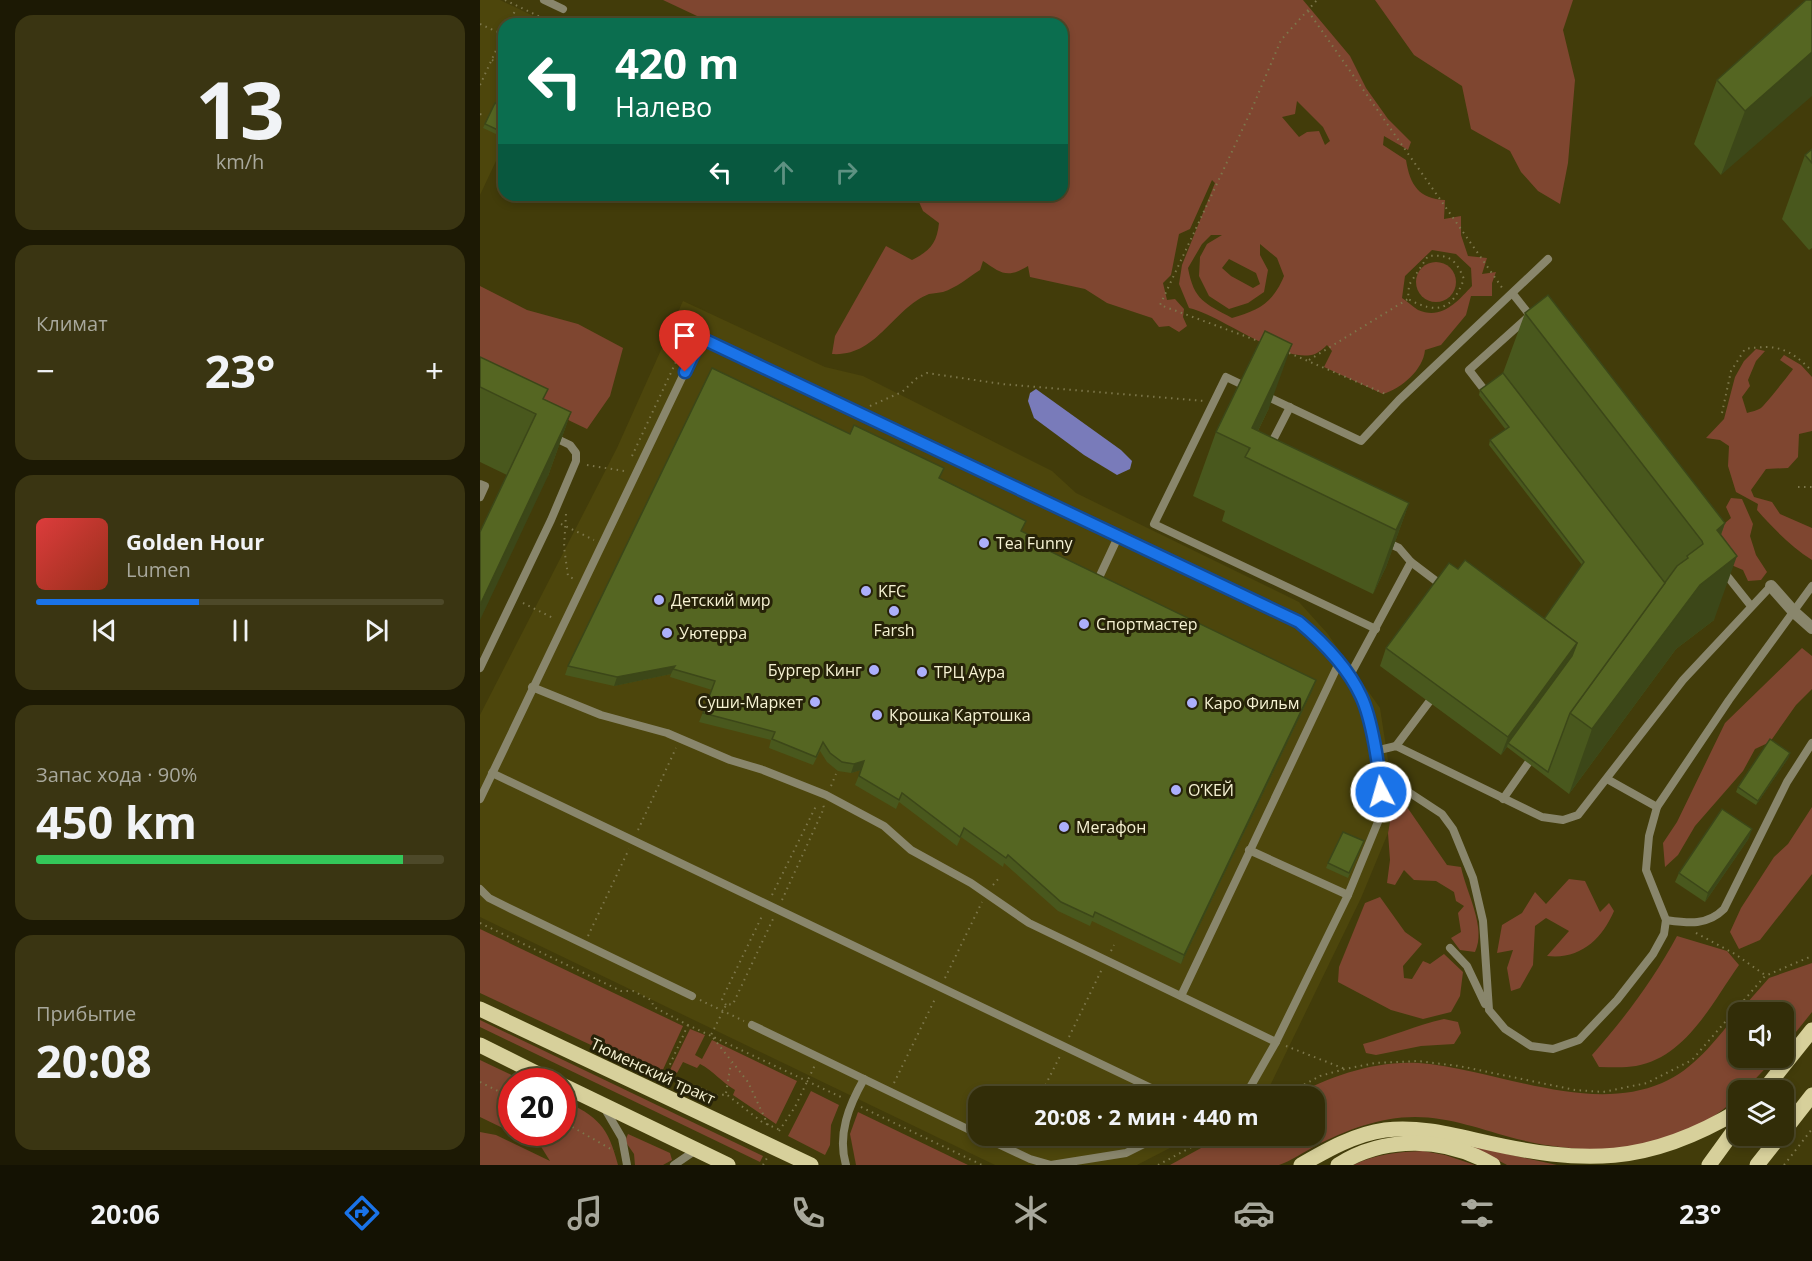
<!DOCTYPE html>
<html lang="ru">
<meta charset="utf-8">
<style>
body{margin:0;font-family:"Open Sans",sans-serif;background:#3a3512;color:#f1f3f6;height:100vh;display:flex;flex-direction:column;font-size:22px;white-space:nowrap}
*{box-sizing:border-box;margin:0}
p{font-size:20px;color:#a8a89c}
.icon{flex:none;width:33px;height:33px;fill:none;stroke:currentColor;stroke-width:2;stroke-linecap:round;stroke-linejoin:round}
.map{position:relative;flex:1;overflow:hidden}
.side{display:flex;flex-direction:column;gap:15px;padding:15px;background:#1c1904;width:480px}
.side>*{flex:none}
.banner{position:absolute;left:18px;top:18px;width:570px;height:183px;border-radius:18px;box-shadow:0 3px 9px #0003,0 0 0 2px #4d4929;background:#0b6e4f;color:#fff;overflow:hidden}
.fabs{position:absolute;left:1248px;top:1002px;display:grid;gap:12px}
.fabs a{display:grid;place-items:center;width:66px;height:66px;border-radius:12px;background:#322d08;box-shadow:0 3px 9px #0003,0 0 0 2px #4d4929;font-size:30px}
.speed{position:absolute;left:18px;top:1068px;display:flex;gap:12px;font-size:30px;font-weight:700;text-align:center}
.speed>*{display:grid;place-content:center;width:78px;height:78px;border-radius:50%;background:#322d08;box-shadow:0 3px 9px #0003,0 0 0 2px #4d4929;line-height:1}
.speed .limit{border:9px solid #d22;background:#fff;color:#111}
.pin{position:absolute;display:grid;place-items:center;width:51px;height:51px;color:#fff;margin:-62px -26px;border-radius:50% 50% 50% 0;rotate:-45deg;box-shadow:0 0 6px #0007}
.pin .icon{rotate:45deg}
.me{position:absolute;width:66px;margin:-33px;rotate:354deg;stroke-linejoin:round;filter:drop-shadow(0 0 4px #0008)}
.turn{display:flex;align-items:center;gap:21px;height:126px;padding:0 18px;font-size:27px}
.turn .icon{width:78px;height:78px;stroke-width:2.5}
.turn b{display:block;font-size:42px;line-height:51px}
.lanes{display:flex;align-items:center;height:57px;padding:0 18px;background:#0003;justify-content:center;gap:30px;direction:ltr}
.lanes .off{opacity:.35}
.big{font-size:45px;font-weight:700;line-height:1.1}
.side .tile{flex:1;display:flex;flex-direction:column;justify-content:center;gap:9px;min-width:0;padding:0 21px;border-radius:18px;background:#3a3512}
.side .dial{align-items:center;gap:0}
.dial b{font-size:78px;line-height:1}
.song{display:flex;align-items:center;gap:18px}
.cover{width:72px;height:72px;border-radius:9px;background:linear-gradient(135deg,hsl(0 70% 55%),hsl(10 70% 35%))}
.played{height:6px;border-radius:3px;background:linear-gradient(90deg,#1a73e8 40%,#4d4929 40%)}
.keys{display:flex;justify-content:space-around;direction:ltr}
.heat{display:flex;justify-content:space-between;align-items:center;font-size:33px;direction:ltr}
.charge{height:9px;border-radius:4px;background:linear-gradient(90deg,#34c759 90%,#4d4929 0)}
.trip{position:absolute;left:488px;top:1086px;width:357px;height:60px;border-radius:18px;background:#322d08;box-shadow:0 3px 9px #0003,0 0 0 2px #4d4929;font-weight:700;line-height:60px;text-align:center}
.tab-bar{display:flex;height:96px;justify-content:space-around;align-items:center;background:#141203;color:#a8a89c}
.tab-bar .icon{width:42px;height:42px}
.tab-bar .on{color:#1a73e8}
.tab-bar b{font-size:27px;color:#f1f3f6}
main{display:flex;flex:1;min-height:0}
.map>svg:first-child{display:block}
.built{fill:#4d460c}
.green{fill:#7f4630;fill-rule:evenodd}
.water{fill:#797bba}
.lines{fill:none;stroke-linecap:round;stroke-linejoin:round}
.path{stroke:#7d774b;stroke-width:2;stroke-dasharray:1.5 4.5;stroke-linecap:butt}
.lane{stroke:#89866c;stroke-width:8}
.street{stroke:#89866c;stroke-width:12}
.primary{stroke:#d7d09b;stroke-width:15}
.wall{fill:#49581d}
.shaded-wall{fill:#3c4718}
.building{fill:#562;stroke:#3c4718;stroke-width:1.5}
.route-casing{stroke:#114b97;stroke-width:15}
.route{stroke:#1a73e8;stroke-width:10}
.poi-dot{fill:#acaffb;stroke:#262208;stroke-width:2}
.labels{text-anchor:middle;stroke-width:6;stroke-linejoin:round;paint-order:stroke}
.poi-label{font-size:16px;fill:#f6f2d3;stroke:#262208;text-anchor:start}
.street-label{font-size:16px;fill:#f6f2d3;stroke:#262208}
</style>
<main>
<section class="side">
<div class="tile dial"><b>13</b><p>km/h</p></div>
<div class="tile"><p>Климат</p>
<div class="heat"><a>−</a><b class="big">23°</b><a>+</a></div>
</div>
<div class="tile">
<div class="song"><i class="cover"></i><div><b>Golden Hour</b><p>Lumen</p></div></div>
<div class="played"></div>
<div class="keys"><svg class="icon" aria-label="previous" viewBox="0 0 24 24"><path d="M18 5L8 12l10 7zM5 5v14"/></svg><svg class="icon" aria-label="pause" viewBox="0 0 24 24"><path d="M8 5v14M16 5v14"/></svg><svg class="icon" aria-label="next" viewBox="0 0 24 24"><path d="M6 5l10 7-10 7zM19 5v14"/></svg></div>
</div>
<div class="tile"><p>Запас хода · 90%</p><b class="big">450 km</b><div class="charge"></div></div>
<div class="tile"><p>Прибытие</p><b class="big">20:08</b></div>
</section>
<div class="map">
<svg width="1332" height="1165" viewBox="0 0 1332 1165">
<rect width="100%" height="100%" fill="#423c0a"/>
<g class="built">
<polygon points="0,0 20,0 70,24 24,24 24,144 0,195"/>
<polygon points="203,301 345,367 383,376 572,471 596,493 819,602 847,633 900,708 914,799 908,833 881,898 785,1096 498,1096 498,1136 713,1136 657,1165 515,1165 0,917 0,715 137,448"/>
</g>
<g class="green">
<path d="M183 0H823L870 56 886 88 908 119 931 142 928 150 904 136 903 145 926 160C930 185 939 199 965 200L964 219 981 216V235L988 256 1007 258 1002 274 1016 272 1012 283V296H991L986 315 961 345 945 350C943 370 922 388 903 394L844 367 852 351 847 345C844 348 839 352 835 354 803 365 741 315 709 308L699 284 702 265 735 183 732 180 710 229 699 234 691 275 683 283 687 300 695 299 704 309 703 317 707 326 699 332 689 326 679 327 672 318 627 303 605 289 550 277 548 266C527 279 521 273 503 261L500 270C489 277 476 288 463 292 459 293 454 293 449 294 412 309 397 357 352 354L355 336 406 246 432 260C450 251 457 243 459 223L443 211 436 195H582V24H234ZM817 101 843 127 850 141 845 145 839 131 827 132 819 137 802 117 815 114ZM731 235H742L727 244 720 257 719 276 729 296 749 309 768 303 784 292 788 270 780 255V244L797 258 804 276C793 303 779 310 752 318 725 303 714 301 708 268L722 244ZM952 250 976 254 991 268 992 286C977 302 962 320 938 310 933 307 927 301 922 298L925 276ZM749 259 776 273 780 284 773 288 751 276 742 268Z"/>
<polygon points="895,0 1093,0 1083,30 1095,80 1088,163 1080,204 1058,191 1041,172 1030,151 991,129 982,86 934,55"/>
<circle cx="956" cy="282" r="20"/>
<polygon points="0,286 47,310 98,324 143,348 130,396 107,429 0,378"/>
<path d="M1276 349 1285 351 1276 361 1268 380 1270 386 1262 397 1267 413C1271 412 1278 410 1281 408 1285 405 1312 371 1313 369L1300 360 1304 355 1321 365 1332 377V431L1319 434 1318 457 1308 468 1286 469 1271 490 1274 497 1292 502 1300 514 1332 528V560C1311 547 1293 528 1277 510L1278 504 1256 492 1248 466 1249 446 1240 440 1226 438 1244 419 1255 377 1264 361Z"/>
<polygon points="1251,498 1262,499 1273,524 1270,536 1276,555 1287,572 1281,580 1268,581 1263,570 1249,564 1238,529 1251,518 1246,507"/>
<polygon points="1322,648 1332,656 1332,689 1316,705 1290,742 1275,749 1263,771 1215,826 1198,855 1185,867 1183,843 1197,822 1245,723"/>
<path d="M914 799 927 807 967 865 981 867C986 892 1007 928 995 952L980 950 971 938 981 932 978 913 984 906 976 901 974 892 956 881 934 880 924 870 915 885 907 883 910 860 908 833Z"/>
<polygon points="1332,807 1332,874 1280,940 1259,949 1250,932 1261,908 1294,857 1308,844"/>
<path d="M1089 879 1105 881 1120 912 1129 903 1134 911C1122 939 1100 960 1067 956L1089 931 1066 918 1055 926 1053 965 1040 988 1031 991 1027 968 1033 950 1017 953 1022 925 1042 913 1055 892 1066 904Z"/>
<polygon points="900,897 925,932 942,944 923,966 924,978 932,979 943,961 950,964 964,954 983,972 980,996 971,1012 943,1019 911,1010 858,982 859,967 885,903"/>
<polygon points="0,929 203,1026 181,1074 160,1068 0,993"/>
<path d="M1197 936 1247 951 1259 965C1232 1003 1206 1057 1156 1066 1144 1068 1131 1067 1119 1067L1112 1055C1144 1019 1174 979 1197 936Z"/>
<polygon points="1332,963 1332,1012 1304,1047 1304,1012 1259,1012 1289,978"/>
<path d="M1258 1013V1058H1295L1265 1090H1258V1097C1197 1154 1115 1158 1037 1139 1003 1130 970 1117 935 1117 900 1117 866 1130 835 1146 824 1152 811 1161 799 1165 790 1165 777 1165 767 1165 742 1165 716 1165 690 1165L743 1136H834V1096H813C850 1076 896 1060 939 1063 1016 1069 1107 1115 1182 1083 1215 1069 1236 1039 1258 1013Z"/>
<path d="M964 1019 978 1022 981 1033 974 1044 941 1046 896 1055 886 1053 883 1044C911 1037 936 1025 964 1019Z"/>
<polygon points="0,1020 283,1156 280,1162 0,1027"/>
<path d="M210 1029 225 1035 215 1055 222 1059 232 1040 317 1081 296 1124 253 1095 255 1090C241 1082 234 1071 220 1064L217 1068 203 1062 197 1073 190 1070Z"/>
<polygon points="0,1060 44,1081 32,1082 31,1132 0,1117"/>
<polygon points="331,1091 359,1105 351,1125 350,1145 345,1155 308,1136"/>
<path d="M83 1100C118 1117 128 1126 138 1165H0V1132L16 1135 70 1161 60 1145 33 1133 82 1132Z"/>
<polygon points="378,1112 488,1165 376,1165 370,1134"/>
<polygon points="148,1134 190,1153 192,1160 183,1165 155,1165 154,1154 145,1141"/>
<polygon points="991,1146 1077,1165 1027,1165"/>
<path d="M943 1151 965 1155 995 1165H873C897 1154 917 1152 943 1151Z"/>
</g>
<polygon class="water" points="556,389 641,450 652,461 650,469 637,475 604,455 554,418 548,401 550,393"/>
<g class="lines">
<g class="path">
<polyline points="25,0 75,24"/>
<polyline points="828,11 1023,289"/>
<polyline points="0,24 24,35"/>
<polyline points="28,24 35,11"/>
<polyline points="12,60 24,66"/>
<polyline points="0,85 24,33"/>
<polyline points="0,114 5,116"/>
<polyline points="781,342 680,305 771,111 801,40 837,0"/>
<polyline points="809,353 908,395"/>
<path d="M829 360 928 299 929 285 948 256C970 254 976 260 984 279 972 310 958 315 928 299"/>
<polyline points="390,406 422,392 437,378 447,373 522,384 724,401"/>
<path d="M1242 413 1251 371 1265 349C1297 344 1309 348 1332 371"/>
<polyline points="152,456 202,349 200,340 209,322"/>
<polyline points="107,465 144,471"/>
<polyline points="1318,487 1332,487"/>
<polyline points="86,514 84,547 88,576 94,579"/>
<polyline points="81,524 114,540"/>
<polyline points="43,603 75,619"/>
<polyline points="351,786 356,774"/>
<polyline points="158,830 196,748"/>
<polyline points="513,885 519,878"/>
<polyline points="292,895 337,804"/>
<polyline points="302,900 344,808 343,804"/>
<polyline points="0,923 141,991 153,991 171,1000 174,1007 208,1025 363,1098"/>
<polyline points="1216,933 1255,954 1285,975"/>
<polyline points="108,936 149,849"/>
<polyline points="631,951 634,945"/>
<polyline points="465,978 502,902"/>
<polyline points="220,1000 264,1021"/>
<polyline points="246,1005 242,999 283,914"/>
<polyline points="208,1025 186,1073 238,1096 246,1094 282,1122 300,1130"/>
<polyline points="589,1037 622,969"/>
<polyline points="806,1046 865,1069"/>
<polyline points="0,1082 32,1098"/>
<polyline points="414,1083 456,997"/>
<polyline points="246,1093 251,1063"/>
<polyline points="560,1096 580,1056"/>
<polyline points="803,1096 840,1076 865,1069 895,1063 938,1061 979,1066 1095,1090 1123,1092 1167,1083 1212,1060 1285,976 1332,956"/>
<polyline points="381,1107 502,1165"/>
<polyline points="82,1121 134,1151"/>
<polyline points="288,1125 268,1082 231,1035 246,1005 253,1004 293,919"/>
<polyline points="299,1131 315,1107 335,1065"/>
<polyline points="538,1142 542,1136"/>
<polyline points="283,1165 287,1158"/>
<polyline points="678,1165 732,1136"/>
<polyline points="1304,1165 1332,1129"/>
</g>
<g class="lane">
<polyline points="64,0 83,9"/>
<polyline points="1033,294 1052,318"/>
<polyline points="767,387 746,377 674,524 896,629"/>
<polyline points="784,395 881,441 919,400 1068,259"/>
<polyline points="1009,396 989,370 1047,318"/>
<polyline points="790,446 810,407"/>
<polyline points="0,484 5,486 0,497"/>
<polyline points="931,562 960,584"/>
<polyline points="1244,572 1271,606"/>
<polyline points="616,584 638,537"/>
<polyline points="0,668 71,520 96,461 96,453 90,445 71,436"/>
<polyline points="869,677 931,562 919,548 906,542"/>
<polyline points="52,687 121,715 187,733 250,760 283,770 346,795 404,826 431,850 491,883 549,923 796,1042"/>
<polyline points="916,746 949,702"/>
<polyline points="895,751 916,746 1062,817 1083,820 1098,815 1203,680 1291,586"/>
<polyline points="12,773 688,1096"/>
<polyline points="1127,779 1177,807"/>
<polyline points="927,791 962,814 973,829 993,878 1003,921 1009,1010 1025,1029 1051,1046 1073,1049 1099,1040 1137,1000 1173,954 1184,934 1186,920 1166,870 1169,836 1177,807 1249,700 1332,586"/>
<polyline points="0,799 221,338 819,622 841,639 882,697 900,772 900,817 868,895 796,1042 768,1091 756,1096"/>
<polyline points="1023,799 1053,756"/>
<polyline points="769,850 868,895"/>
<polyline points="0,889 9,898 27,907 212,996"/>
<path d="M1186 920C1208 923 1227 926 1244 909L1307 782 1332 743"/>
<polyline points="970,948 987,966 1005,1004"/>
<polyline points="701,996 859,663"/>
<polyline points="272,1025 498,1134"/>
<polyline points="125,1109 142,1138 147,1165"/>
<polyline points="501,1136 550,1159 571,1165 646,1153 680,1136"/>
<polyline points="194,1165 216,1150"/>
<path d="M366 1165C357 1135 369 1105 384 1079"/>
</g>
<polyline class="street" points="1291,586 1314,612 1332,628"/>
<g class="primary">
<polyline points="0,1009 331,1165"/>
<polyline points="0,1045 74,1082"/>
<polyline points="82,1085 248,1165"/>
<polyline points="1284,1090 1332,1030"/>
<polyline points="1304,1131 1332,1095"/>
<path d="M821 1165C847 1150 875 1134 905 1130 937 1126 969 1134 1000 1141 1104 1165 1168 1165 1258 1111"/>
<path d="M858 1165C905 1135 966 1137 1013 1165"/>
<polyline points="1229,1165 1258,1125"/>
<polyline points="1277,1165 1300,1136"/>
</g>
</g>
<g class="wall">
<polygon points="1326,0 1241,175 1214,144 1237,80"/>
<polygon points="24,123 18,135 3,128 5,124"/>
<polygon points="1332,149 1332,248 1329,250 1302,219 1325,155"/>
<polygon points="1045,313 1245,523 1241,535 1234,620 1196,649 1089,794 1027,747 1021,755 900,666 906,648 978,569 1064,619 1102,565 1009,445 1010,440 1026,430 999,395 1000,390 1023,373"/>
<polygon points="0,357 64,399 91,412 68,476 27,475 0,462"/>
<polygon points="789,408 778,431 929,503 906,567 893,594 742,521 745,511 713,496 736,432"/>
<polygon points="459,479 542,532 559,546 836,680 833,689 701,964 612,921 610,926 578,911 524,863 523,867 481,837 477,846 419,802 416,809 375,785 381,770 371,773 358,771 347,762 340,751 333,765 289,748 291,740 219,722 232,690 190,677 191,674 134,686 85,675 88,666"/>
<polygon points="1309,757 1276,805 1256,792 1258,787"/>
<polygon points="1269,838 1225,902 1195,882 1199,873"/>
<polygon points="882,846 868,878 846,868 848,863"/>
</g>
<g class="shaded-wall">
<polygon points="1332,52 1332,96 1241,175 1265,111"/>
<polygon points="812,344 789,408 768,451 772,428"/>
<polygon points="91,412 68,476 0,620 0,605"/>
<polygon points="929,503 906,567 893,594 916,530"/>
<polygon points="1245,523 1224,582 1257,556 1234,620 1196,649 1089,794 1112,729 1237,530"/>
<polygon points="1097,643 1091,660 1028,743 1027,747 1021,755 1028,737"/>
<polygon points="195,666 191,674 134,686 137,677"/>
<polygon points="836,680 833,689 701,964 704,955"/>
<polygon points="1310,753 1309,757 1276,805 1278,801"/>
<polygon points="384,761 381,770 371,773 374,764"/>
<polygon points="1272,829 1269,838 1225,902 1228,893"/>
</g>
<g class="building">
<polygon points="1326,0 1332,0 1332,52 1265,111 1237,80"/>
<polygon points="15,103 24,108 24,122 20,131 5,124"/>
<polygon points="1332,149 1332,163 1325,155"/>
<polygon points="1068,295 1245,523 1237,530 1257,556 1220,585 1112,729 1090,713 1197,566 1208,558 1207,556 1223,544 1222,541 1045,313"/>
<polygon points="785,331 812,344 772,428 929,503 916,530 765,457 770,448 736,432"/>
<polygon points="0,357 68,389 63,399 91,412 0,605 0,532 56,414 0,387"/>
<polygon points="232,368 370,434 374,425 464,468 459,478 546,521 541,531 561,541 559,546 836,680 704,955 615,912 613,917 581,902 528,855 526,858 484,828 480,837 422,793 419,800 379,776 384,761 374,764 362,762 350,753 343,742 336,757 292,739 295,732 223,713 235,681 193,669 195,666 137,677 88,666"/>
<polygon points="1023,373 1185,583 1090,713 1068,772 1028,743 1092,656 1097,643 1064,619 1104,562 1010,440 1029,427 1000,390"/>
<polygon points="985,560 1097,643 1028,737 906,648 969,563 978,569"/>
<polygon points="1290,739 1310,753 1278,801 1258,787"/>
<polygon points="1242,809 1272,829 1228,893 1199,873"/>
<polygon points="863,832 884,841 869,873 848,863"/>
</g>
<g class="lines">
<g class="route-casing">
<path id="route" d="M205 372 221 338 819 622C843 642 868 668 881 696 892 719 899 767 901 792"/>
</g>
<use href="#route" class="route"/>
</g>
<g class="poi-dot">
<circle cx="504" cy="543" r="6"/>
<circle cx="386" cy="591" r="6"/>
<circle cx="179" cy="600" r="6"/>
<circle cx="414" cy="611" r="6"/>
<circle cx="604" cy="624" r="6"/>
<circle cx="187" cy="633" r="6"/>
<circle cx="394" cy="670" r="6"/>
<circle cx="442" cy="672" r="6"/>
<circle cx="335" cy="702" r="6"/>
<circle cx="712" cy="703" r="6"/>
<circle cx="397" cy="715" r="6"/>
<circle cx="696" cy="790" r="6"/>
<circle cx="584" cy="827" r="6"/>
</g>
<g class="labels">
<g class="poi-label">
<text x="516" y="549">Tea Funny</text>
<text x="398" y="597">KFC</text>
<text x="191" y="606">Детский мир</text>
<text x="616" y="630">Спортмастер</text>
<text x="414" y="636" text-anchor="middle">Farsh</text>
<text x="199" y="639">Уютерра</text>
<text x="382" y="676" text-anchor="end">Бургер Кинг</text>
<text x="454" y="678">ТРЦ Аура</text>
<text x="323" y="708" text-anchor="end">Суши-Маркет</text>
<text x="724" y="709">Каро Фильм</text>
<text x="409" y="721">Крошка Картошка</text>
<text x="708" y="796">О’КЕЙ</text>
<text x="596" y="833">Мегафон</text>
</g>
<g class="street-label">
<text transform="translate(173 1071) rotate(25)" y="6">Тюменский тракт</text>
</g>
</g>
</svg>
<div class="fabs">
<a><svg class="icon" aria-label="sound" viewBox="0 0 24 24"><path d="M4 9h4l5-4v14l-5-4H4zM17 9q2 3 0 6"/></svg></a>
<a><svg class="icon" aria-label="layers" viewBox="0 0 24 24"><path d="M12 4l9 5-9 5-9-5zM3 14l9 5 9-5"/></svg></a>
</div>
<div class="speed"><div class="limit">20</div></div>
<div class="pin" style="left:205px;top:372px;background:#d93025"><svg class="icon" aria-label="arrive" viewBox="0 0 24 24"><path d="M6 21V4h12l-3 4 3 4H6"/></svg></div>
<svg class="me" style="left:901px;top:792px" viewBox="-20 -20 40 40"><circle r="17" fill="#1a73e8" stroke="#fff" stroke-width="3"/><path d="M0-11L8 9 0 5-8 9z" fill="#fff"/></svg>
<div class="trip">20:08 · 2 мин · 440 m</div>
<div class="banner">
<div class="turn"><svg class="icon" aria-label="left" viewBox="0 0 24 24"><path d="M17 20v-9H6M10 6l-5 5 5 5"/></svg><div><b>420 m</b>Налево</div></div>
<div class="lanes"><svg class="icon" aria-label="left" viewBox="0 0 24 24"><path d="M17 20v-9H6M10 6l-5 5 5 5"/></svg><svg class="icon off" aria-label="ahead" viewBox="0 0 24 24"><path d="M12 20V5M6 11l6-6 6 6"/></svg><svg class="icon off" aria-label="right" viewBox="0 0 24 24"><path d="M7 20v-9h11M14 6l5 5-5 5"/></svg></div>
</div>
</div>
</main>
<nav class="tab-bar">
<b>20:06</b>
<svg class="icon on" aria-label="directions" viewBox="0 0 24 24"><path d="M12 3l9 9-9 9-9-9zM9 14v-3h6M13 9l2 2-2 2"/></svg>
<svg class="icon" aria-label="music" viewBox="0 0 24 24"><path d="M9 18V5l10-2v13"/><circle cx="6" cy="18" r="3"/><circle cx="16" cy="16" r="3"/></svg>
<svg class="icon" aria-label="phone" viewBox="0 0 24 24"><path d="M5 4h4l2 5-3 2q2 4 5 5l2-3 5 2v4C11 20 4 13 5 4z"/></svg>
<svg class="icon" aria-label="climate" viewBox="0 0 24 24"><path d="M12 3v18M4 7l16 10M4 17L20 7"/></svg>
<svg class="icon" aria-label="car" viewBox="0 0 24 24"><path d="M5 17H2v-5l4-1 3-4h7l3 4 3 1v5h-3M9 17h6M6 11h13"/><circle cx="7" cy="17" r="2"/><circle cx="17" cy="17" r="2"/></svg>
<svg class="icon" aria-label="filters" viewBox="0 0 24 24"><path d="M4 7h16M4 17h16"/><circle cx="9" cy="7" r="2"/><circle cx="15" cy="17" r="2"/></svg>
<b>23°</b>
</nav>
